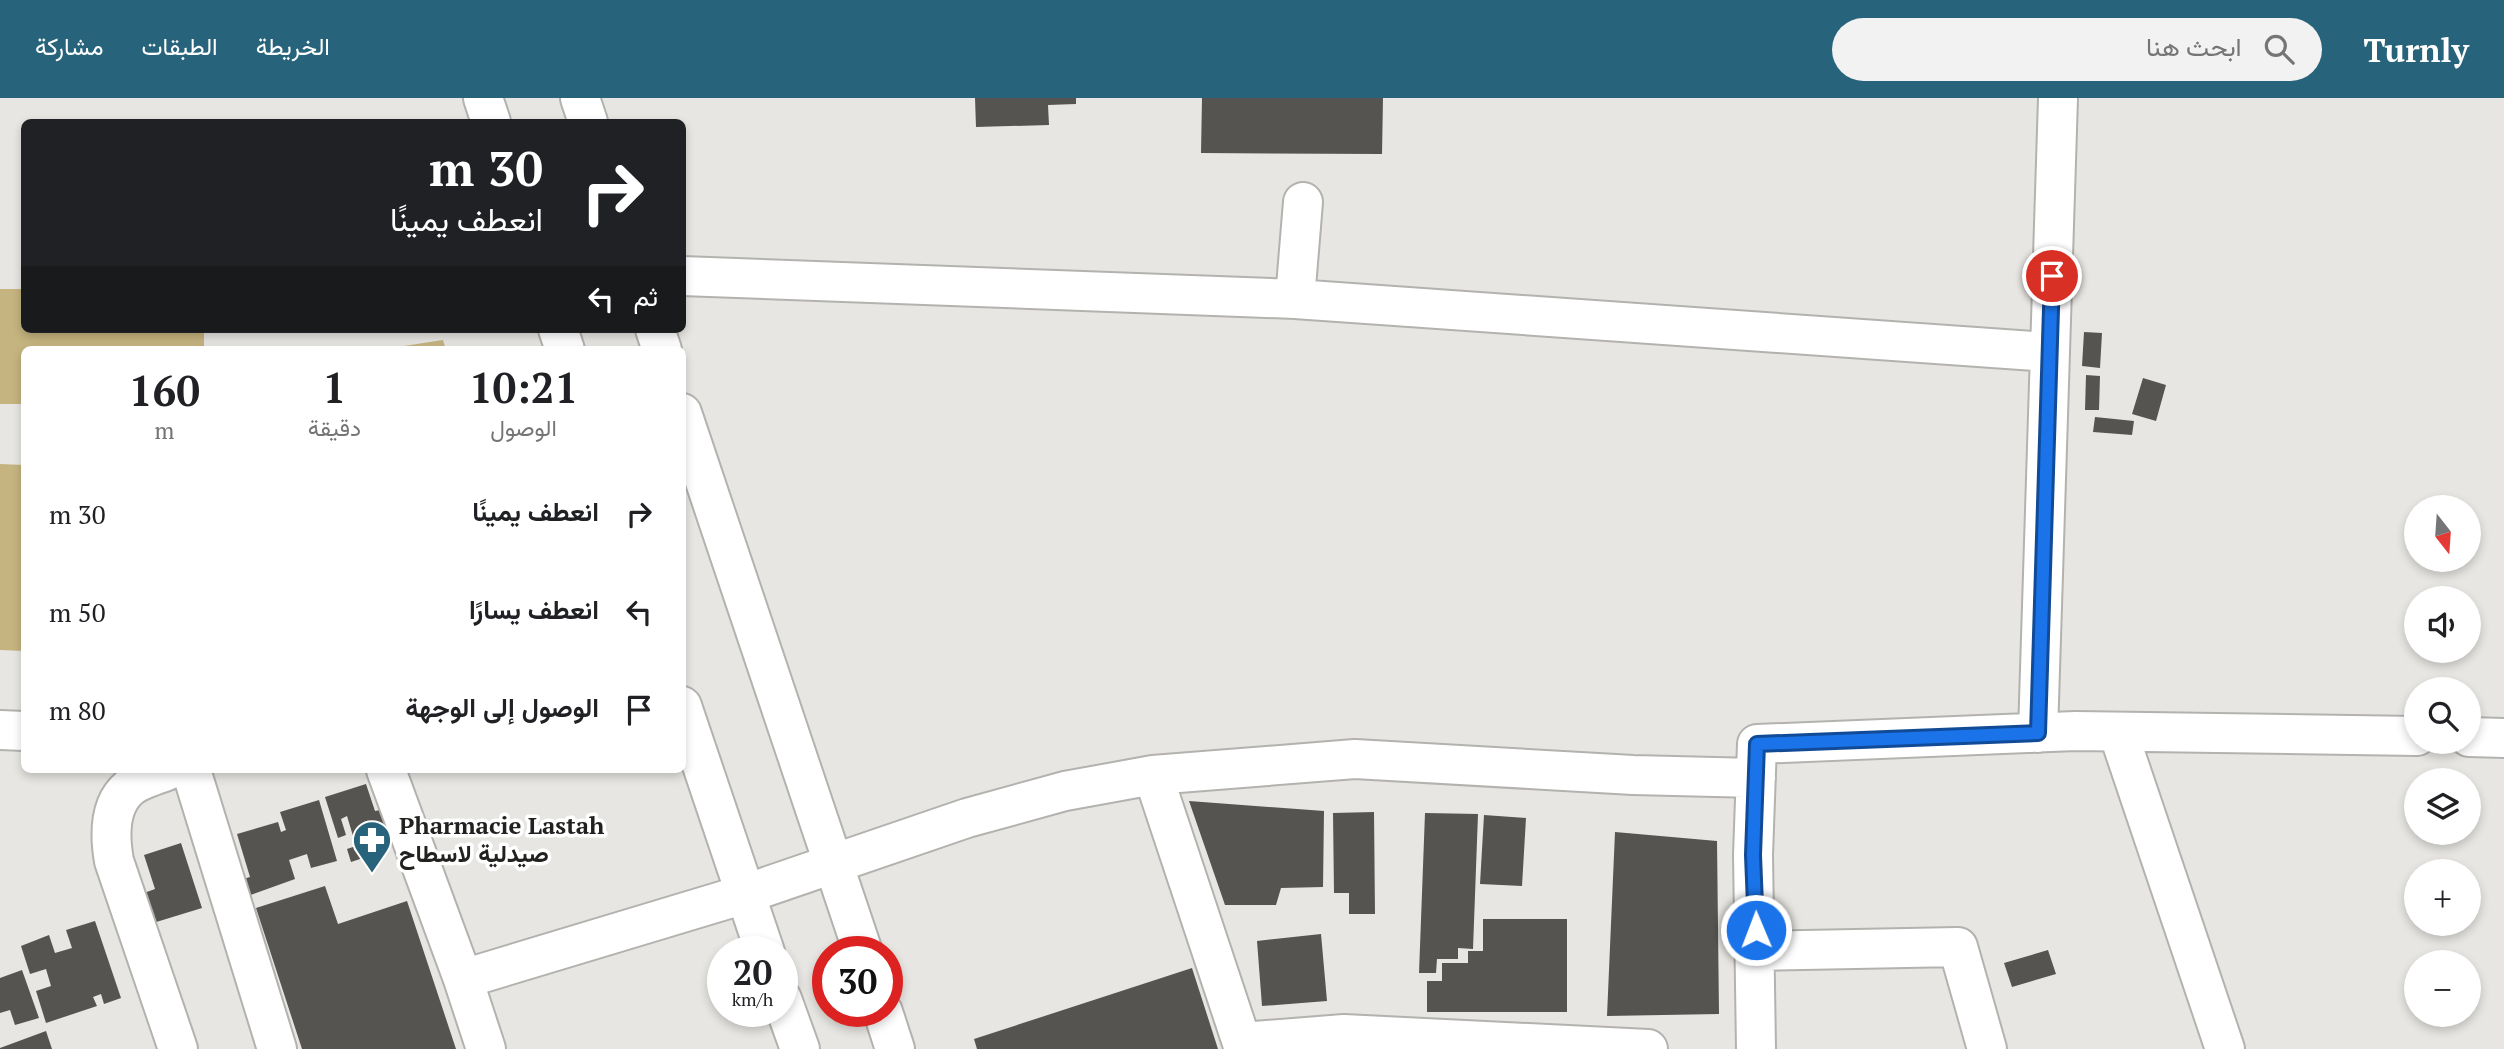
<!DOCTYPE html>
<html lang="ar">
<meta charset="utf-8">
<style>
:root{--surface:#fff;--page:#f2f2f2;--text:#202124;--muted:#757577;--accent:#27647b}
body{margin:0;font-family:"PT Serif",Vazirmatn,serif;background:var(--page);color:var(--text);direction:rtl;height:100vh;display:flex;flex-direction:column;font-size:26px;white-space:nowrap}
*{box-sizing:border-box;margin:0}
p{font-size:23px;color:var(--muted)}
.icon{flex:none;width:38px;height:38px;fill:none;stroke:currentColor;stroke-width:2;stroke-linecap:round;stroke-linejoin:round}
.map{position:relative;flex:1;overflow:hidden;direction:ltr}
.drawer{position:absolute;left:21px;top:248px;width:665px;height:427px;display:flex;flex-direction:column;background:var(--surface);border-radius:10px;box-shadow:0 4px 10px #0003;direction:rtl}
.drawer>*{flex:none}
.top-card{position:absolute;left:21px;top:21px;width:665px;height:214px;border-radius:10px;box-shadow:0 4px 10px #0003;direction:rtl;background:#202124;color:#fff;overflow:hidden}
.needle{width:46px;rotate:163deg}
.buttons{position:absolute;left:2404px;top:397px;display:grid;gap:14px}
.buttons a{display:grid;place-items:center;width:77px;height:77px;border-radius:50%;background:var(--surface);box-shadow:0 4px 10px #0003;font-size:35px}
.speed{position:absolute;left:707px;top:838px;display:flex;gap:14px;font-size:35px;font-weight:700;text-align:center}
.speed>*{display:grid;place-content:center;width:91px;height:91px;border-radius:50%;background:var(--surface);box-shadow:0 4px 10px #0003;line-height:1}
.speed small{font-size:18px;font-weight:400}
.speed .limit{border:10px solid #d22;background:#fff;color:#111}
.pin{position:absolute;display:grid;place-items:center;width:60px;height:60px;color:#fff;margin:-30px;border:4px solid #fff;border-radius:50%;box-shadow:0 2px 7px #0007}
.me{position:absolute;width:77px;margin:-38px;rotate:359deg;stroke-linejoin:round;filter:drop-shadow(0 0 5px #0008)}
.turn{display:flex;align-items:center;gap:24px;height:147px;padding:0 28px;font-size:32px}
.turn .icon{width:91px;height:91px;stroke-width:2.5}
.turn b{display:block;font-size:49px;line-height:60px}
.then{display:flex;align-items:center;height:66px;padding:0 28px;background:#0003;gap:14px;font-size:26px}
.eta{display:flex;justify-content:space-evenly;align-items:center;height:119px;text-align:center}
.eta b{font-size:42px;font-weight:600;line-height:49px}
ul{padding:0;list-style:none}
li{display:flex;align-items:center;gap:21px;height:98px;padding:0 28px}
li div{flex:1}
li b{display:block;font-size:26px}
li em{font-style:normal}
header{display:flex;align-items:center;gap:42px;box-sizing:border-box;height:98px;padding:0 35px;background:var(--accent);color:#fff}
header strong{font-size:33px}
nav{display:flex;gap:38px;margin-inline-start:auto;font-size:24px}
.search{width:490px;height:63px;background:var(--page);display:flex;align-items:center;gap:18px;box-sizing:border-box;padding:0 24px;border-radius:38px;color:var(--muted);font-size:26px}
.map>svg:first-child{display:block}
.green{fill:#c5b47f}
.building{fill:#555451}
.lines{fill:none;stroke-linecap:round;stroke-linejoin:round}
.street-casing{stroke:#b3b2af;stroke-width:42}
.secondary-casing{stroke:#b3b2af;stroke-width:42}
.street{stroke:#fff;stroke-width:38}
.secondary{stroke:#fff;stroke-width:38}
.route-casing{stroke:#114b97;stroke-width:18}
.route{stroke:#1a73e8;stroke-width:12}
.labels{text-anchor:middle;stroke-width:7;stroke-linejoin:round;paint-order:stroke}
.poi-label{font-size:24px;font-weight:bold;fill:#21211f;stroke:#fff;text-anchor:start}
</style>
<header>
<strong>Turnly</strong>
<div class="search"><svg class="icon" aria-label="search" viewBox="0 0 24 24"><circle cx="10" cy="10" r="6"/><path d="M15 15l6 6"/></svg>ابحث هنا</div>
<nav><a>الخريطة</a><a>الطبقات</a><a>مشاركة</a></nav>
</header>
<div class="map">
<svg width="2504" height="951" viewBox="0 0 2504 951">
<rect width="100%" height="100%" fill="#e7e6e2"/>
<path class="green" d="M0 191H24V231H204V252H24V306H0Z
M443 242 446 252H378Z
M0 366 24 367V553L0 552Z"/>
<path class="building" d="M975 0H1076V6L1048 7 1049 27 976 29Z
M1202 0H1383L1382 56 1201 55Z
M2084 234 2102 235 2100 270 2082 268Z
M2086 277 2100 278 2099 312H2085Z
M2143 280 2166 287 2156 323 2132 316Z
M2095 319 2134 323 2132 337 2093 334Z
M366 686 375 713 380 712 386 730 380 731 387 752 351 764 347 751 356 748 347 718 341 721 346 737 338 740 325 699Z
M319 702 337 763 311 770 307 756 289 762 295 781 248 798 243 781 250 779 237 736 278 724 281 734 286 732 280 714Z
M1189 703 1324 713 1323 789 1281 790 1276 807H1225Z
M1374 714 1375 816H1349V795H1334L1333 715Z
M1425 715 1478 716 1473 851 1458 850V861H1437L1436 875H1419Z
M1484 717 1526 720 1522 788 1480 786Z
M1615 734 1717 743 1719 916 1607 918Z
M181 745 202 810 153 825 144 795 155 791 144 757Z
M325 788 338 826 407 803 456 951H302L256 810Z
M1483 821H1567V914H1427V883H1442V865H1468V853H1483Z
M95 823 121 900 104 906 101 896 93 899 97 908 46 925 36 893 51 888 46 871 30 876 21 848 49 837 55 855 72 850 66 832Z
M1321 836 1327 903 1262 908 1257 843Z
M2048 852 2056 876 2012 889 2004 865Z
M1192 870 1218 951H977L974 941Z
M22 872 39 920 15 927 10 912 0 915V880Z
M46 933 52 951H0V950Z"/>
<g class="lines">
<g class="street-casing">
<path id="street" d="M682 178 1295 201 2049 254
M1295 201 1303 104
M0 632 24 633
M2118 634 2225 951
M2038 635 2058 0
M2469 639 2504 640
M169 672C157 677 138 682 129 690 108 708 110 740 114 763L178 951
M191 672 277 951
M386 672 463 881 745 796 967 720 1065 693 1153 677 1355 661 1633 677 1756 680
M1153 677 1244 951
M1756 853 1958 849 1987 951
M463 881 486 951
M1242 944 1344 936 1648 951
M1756 951 1753 757 1757 646 2076 633 2417 638"/>
</g>
<g class="secondary-casing">
<path id="secondary" d="M483 0 491 24
M580 0 588 24
M558 231 565 252
M655 231 662 252
M682 315 863 854
M682 608 765 854
M782 901 800 951
M883 914 895 951"/>
</g>
<use href="#street" class="street"/>
<use href="#secondary" class="secondary"/>
</g>
<g class="lines">
<g class="route-casing">
<path id="route" d="M1756 832 1753 757 1757 646 2038 635 2052 178"/>
</g>
<use href="#route" class="route"/>
</g>
<defs>
<g id="pharmacy-pin" transform="scale(2.0125)"><path d="M0 17L-7.5 6A9.5 9.5 0 1 1 7.5 6Z" fill="#27647b" stroke="#fff"/><path d="M-2-6h4v4h4v4h-4v4h-4v-4h-4v-4h4Z" fill="#fff"/></g>
</defs>
<g fill-rule="evenodd">
<use href="#pharmacy-pin" x="372" y="742"/>
</g>
<g class="labels">
<g class="poi-label">
<text x="399" y="736">Pharmacie Lastah<tspan x="399" dy="28">صيدلية لاسطاح</tspan></text>
</g>
</g>
</svg>
<div class="buttons">
<a><svg class="needle" viewBox="-14 -14 28 28"><path d="M0-13l5 13h-10z" fill="#e53935"/><path d="M0 13l5-13h-10z" fill="#757577"/></svg></a>
<a><svg class="icon" aria-label="sound" viewBox="0 0 24 24"><path d="M4 9h4l5-4v14l-5-4H4zM17 9q2 3 0 6"/></svg></a>
<a><svg class="icon" aria-label="search" viewBox="0 0 24 24"><circle cx="10" cy="10" r="6"/><path d="M15 15l6 6"/></svg></a>
<a><svg class="icon" aria-label="layers" viewBox="0 0 24 24"><path d="M12 4l9 5-9 5-9-5zM3 14l9 5 9-5"/></svg></a>
<a>+</a>
<a>−</a>
</div>
<div class="speed"><div>20<small>km/h</small></div><div class="limit">30</div></div>
<div class="pin" style="left:2052px;top:178px;background:#d93025"><svg class="icon" aria-label="arrive" viewBox="0 0 24 24"><path d="M6 21V4h12l-3 4 3 4H6"/></svg></div>
<svg class="me" style="left:1756px;top:832px" viewBox="-20 -20 40 40"><circle r="17" fill="#1a73e8" stroke="#fff" stroke-width="3"/><path d="M0-11L8 9 0 5-8 9z" fill="#fff"/></svg>
<div class="top-card">
<div class="turn"><svg class="icon" aria-label="right" viewBox="0 0 24 24"><path d="M7 20v-9h11M14 6l5 5-5 5"/></svg><div><b>30 m</b>انعطف يمينًا</div></div>
<div class="then">ثم<svg class="icon" aria-label="left" viewBox="0 0 24 24"><path d="M17 20v-9H6M10 6l-5 5 5 5"/></svg></div>
</div>
<section class="drawer">
<div class="eta">
<div><b>10:21</b><p>الوصول</p></div>
<div><b>1</b><p>دقيقة</p></div>
<div><b>160</b><p>m</p></div>
</div>
<ul>
<li><svg class="icon" aria-label="right" viewBox="0 0 24 24"><path d="M7 20v-9h11M14 6l5 5-5 5"/></svg><div><b>انعطف يمينًا</b></div><em>30 m</em></li>
<li><svg class="icon" aria-label="left" viewBox="0 0 24 24"><path d="M17 20v-9H6M10 6l-5 5 5 5"/></svg><div><b>انعطف يسارًا</b></div><em>50 m</em></li>
<li><svg class="icon" aria-label="arrive" viewBox="0 0 24 24"><path d="M6 21V4h12l-3 4 3 4H6"/></svg><div><b>الوصول إلى الوجهة</b></div><em>80 m</em></li>
</ul>
</section>
</div>
